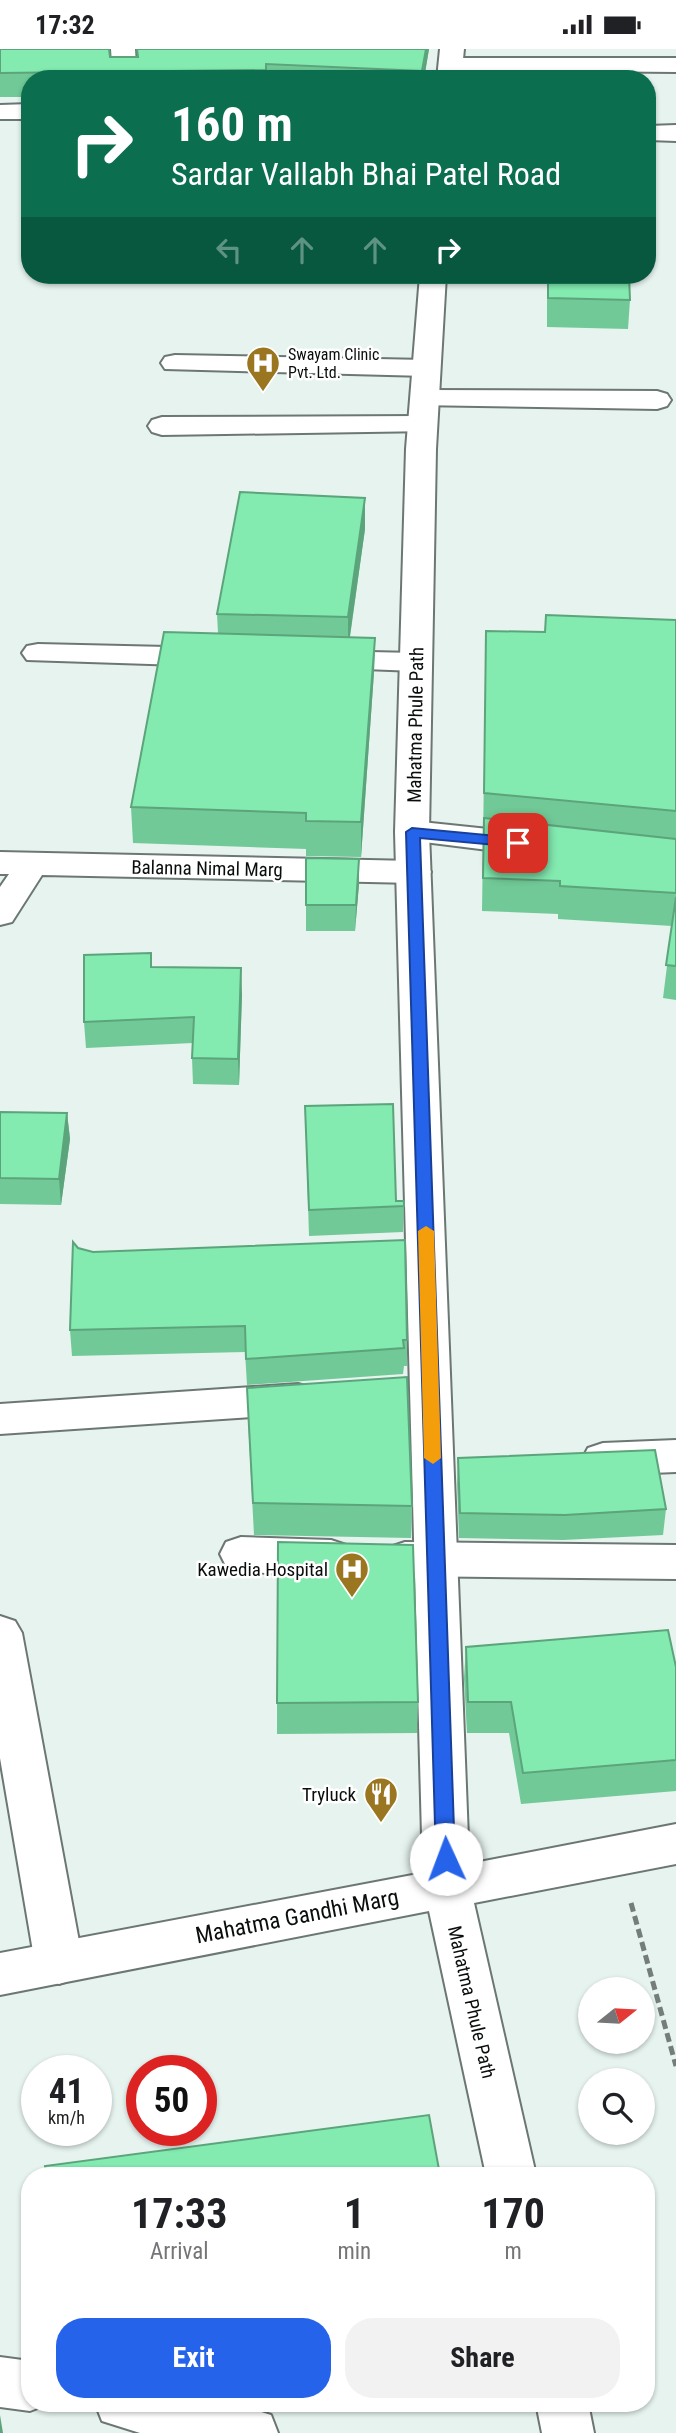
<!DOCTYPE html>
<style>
:root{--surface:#fff;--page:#f2f2f2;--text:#202124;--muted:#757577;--accent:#2563eb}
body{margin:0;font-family:"Roboto Condensed",sans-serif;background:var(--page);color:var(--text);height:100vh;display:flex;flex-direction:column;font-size:26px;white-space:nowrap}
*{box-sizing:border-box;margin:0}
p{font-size:23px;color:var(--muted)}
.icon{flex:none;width:38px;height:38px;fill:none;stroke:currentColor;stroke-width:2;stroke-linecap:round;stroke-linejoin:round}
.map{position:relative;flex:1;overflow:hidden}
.sheet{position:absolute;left:21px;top:2118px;width:634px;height:245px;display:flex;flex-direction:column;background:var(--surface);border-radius:28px;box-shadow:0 2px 5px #0004}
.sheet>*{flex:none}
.guide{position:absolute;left:21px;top:21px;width:635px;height:214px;border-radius:28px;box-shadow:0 2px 5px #0004;background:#0b6e4f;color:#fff;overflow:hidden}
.needle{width:46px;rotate:72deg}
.buttons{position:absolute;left:578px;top:1928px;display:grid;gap:14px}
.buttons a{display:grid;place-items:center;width:77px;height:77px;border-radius:50%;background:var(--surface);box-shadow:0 2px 5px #0004;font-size:35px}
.speed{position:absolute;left:21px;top:2006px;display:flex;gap:14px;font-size:35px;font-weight:700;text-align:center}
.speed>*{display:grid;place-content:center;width:91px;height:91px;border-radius:50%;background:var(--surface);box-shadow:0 2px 5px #0004;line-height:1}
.speed small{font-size:18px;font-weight:400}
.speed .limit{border:10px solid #d22;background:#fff;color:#111}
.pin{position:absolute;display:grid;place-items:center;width:60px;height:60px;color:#fff;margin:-30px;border-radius:14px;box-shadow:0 4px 10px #0006}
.me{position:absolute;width:77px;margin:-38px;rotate:358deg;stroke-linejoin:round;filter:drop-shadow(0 0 5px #0008)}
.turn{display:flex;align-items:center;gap:24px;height:147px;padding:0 35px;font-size:32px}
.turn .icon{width:91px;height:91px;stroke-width:2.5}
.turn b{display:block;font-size:49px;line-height:60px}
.lanes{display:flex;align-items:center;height:66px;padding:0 35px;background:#0003;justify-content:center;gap:35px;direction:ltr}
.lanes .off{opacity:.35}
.eta{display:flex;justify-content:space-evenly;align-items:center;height:119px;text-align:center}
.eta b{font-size:42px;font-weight:700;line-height:49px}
.action{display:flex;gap:14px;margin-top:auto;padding:14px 35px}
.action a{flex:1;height:80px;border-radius:28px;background:var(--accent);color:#fff;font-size:28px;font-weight:700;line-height:80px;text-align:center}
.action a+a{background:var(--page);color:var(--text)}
.status{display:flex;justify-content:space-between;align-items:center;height:49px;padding:0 35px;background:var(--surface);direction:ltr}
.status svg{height:19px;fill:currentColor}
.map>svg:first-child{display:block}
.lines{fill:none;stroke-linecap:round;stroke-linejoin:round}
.minor-casing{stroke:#6c7774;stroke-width:4}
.major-casing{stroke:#6c7774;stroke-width:4}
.highway-casing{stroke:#6c7774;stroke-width:4}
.path{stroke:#747d7a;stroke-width:5;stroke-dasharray:9 4.5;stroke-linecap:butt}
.minor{fill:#fff;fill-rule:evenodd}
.major{fill:#fff;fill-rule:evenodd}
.highway{fill:#fff;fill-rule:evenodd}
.wall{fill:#71c997}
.shaded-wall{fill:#5ca47b}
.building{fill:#83eab0;stroke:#5ca47b;stroke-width:2}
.route{fill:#2563eb;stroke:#184099;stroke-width:2}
.slow{fill:#f59e0b}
.labels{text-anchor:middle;stroke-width:5;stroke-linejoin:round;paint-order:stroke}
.far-poi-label{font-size:16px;fill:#090d0c;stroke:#fff;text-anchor:start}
.street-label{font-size:19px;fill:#090d0c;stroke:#fff}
.poi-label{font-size:19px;fill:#090d0c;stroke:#fff;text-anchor:end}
.near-street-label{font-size:23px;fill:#090d0c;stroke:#fff}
</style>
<div class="status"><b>17:32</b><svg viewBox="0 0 49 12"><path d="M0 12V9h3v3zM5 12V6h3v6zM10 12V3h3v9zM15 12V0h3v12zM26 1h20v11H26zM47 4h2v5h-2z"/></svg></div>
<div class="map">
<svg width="676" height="2384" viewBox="0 0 676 2384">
<rect width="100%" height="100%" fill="#e6f3ef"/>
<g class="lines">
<g class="minor-casing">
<path id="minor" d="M111 0H135L137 30H113Z
M451 9H676V23L442 21 439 16 442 11Z
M30 55V70H0V56Z
M676 76V92L648 91V77Z
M175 306 426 311 436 313 440 319 436 325 426 327 165 320 161 314 165 308Z
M425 341 657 342 667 345 671 351 667 357 657 360 415 356 411 350 415 344Z
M422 367 432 370 436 376 432 382 162 386 152 383 148 377 152 371 162 368Z
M38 595 211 599 222 601 227 608 222 615 211 617 27 611 22 604 27 597Z
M323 602 416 604 427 606 432 613 427 620 416 622 312 618 307 611 312 604Z
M412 772 536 785 548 788 553 796 548 804 536 807 400 790 395 783 400 776Z
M0 803 414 812 426 815 431 823 426 831 414 834 42 826 12 873 0 876V838L9 825H0Z
M298 1335 312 1339 318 1350 312 1361 298 1365 0 1385V1355Z
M676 1391V1423L603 1426 588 1421 582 1410 588 1399 603 1394Z
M241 1488 331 1491 346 1496 352 1508 346 1520C317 1529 255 1526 226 1517L220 1505 226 1493Z
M405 1493 676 1496V1530L405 1527 390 1522 384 1510 390 1498Z
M0 1567 15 1572 22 1584 83 1914 76 1929 59 1935 42 1929 35 1914 0 1709Z"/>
</g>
<g class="major-casing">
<path id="major" d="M440 0H464L461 30H437Z
M420 226H446L436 400 429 783 469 1815 676 1775V1815L474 1854 536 2126H486L429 1862 0 1946V1904L423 1824 395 783 406 400Z
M536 2354H588L594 2384H542Z"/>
</g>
<g class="highway-casing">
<path id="highway" d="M0 2308 30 2312V2354L48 2355 30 2362 0 2358Z
M95 2354H233L271 2366 278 2384H140L102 2372Z"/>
</g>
<path class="path" d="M631 1854 676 2017"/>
<use href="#minor" class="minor"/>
<use href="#major" class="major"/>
<use href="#highway" class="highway"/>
</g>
<path class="wall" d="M0 0 110 8H137V0H429L424 30H30V48H0Z
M547 226H629L630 251 628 280 547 278Z
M365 449V480L350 588 375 589 374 623 361 808 306 807V800L133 794 131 758 218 584 217 565Z
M546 566 676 571V951L663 949 672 877 558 870V865L482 862 486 582 545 583Z
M306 809 359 835 355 882H306Z
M152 918 242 945 239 1036 193 1035 192 1009 193 994 86 999 84 973Z
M305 1057 396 1152H404L403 1183 309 1187Z
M0 1063 67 1064 70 1090 61 1156 0 1155Z
M78 1199 407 1291V1317H404L403 1325 247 1336 245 1303 72 1307 70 1281Z
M248 1371 412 1457 411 1489 254 1486Z
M458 1409 666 1460 663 1486 563 1491 459 1489 457 1435Z
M466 1598 676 1618V1742L521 1755 509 1684H467L464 1629Z
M418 1653 417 1684 277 1685V1654Z"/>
<path class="shaded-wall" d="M426 0H429L424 30H422Z
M365 449V480L348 600V568Z
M375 589 374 623 361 808V773Z
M359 810V835L355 882 356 856Z
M241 919 242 945 239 1036 238 1010Z
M67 1064 70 1090 61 1156 59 1130Z
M0 2366 3 2384H0Z"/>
<path class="building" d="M0 0H109L110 8H138L137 0H426L422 22 266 15V21L0 24Z
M548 226H629L630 251 548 249Z
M240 443 365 449 348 568 217 565Z
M546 566 676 571V762L484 744 486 582 545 583Z
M164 583 375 589 361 773 306 772V764L131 758Z
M484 769 676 790V844L560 837V832L483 829Z
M306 809 359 810 356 856H306Z
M676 848V917L666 916Z
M151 904V918L241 919 238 1010 192 1009 194 968 84 973V906Z
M393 1055 396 1152H404V1157L309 1161 305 1057Z
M0 1063 67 1064 59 1130 0 1129Z
M405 1191 407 1291H403L404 1299 246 1310 245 1277 70 1281 73 1193 78 1199 93 1203Z
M407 1328 412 1457 253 1454 247 1339Z
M655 1401 666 1460 565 1466 460 1464 458 1409Z
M278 1493 413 1496 418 1653 277 1654Z
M668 1581 676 1618V1711L523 1724 511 1653H468L466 1598Z
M429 2066 440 2126H46L45 2117Z"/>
<path class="route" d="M412 779 518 789 525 794 518 798 420 789 455 1810 452 1816H439L436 1810 406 783Z"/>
<path class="slow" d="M426 1177 434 1182 441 1409 433 1415 424 1409 418 1182Z"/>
<defs>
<g id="hospital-pin" transform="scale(1.75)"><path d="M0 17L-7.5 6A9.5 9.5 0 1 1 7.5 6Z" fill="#9b7621" stroke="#fff"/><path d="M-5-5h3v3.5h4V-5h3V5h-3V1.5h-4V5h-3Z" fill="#fff"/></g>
<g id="restaurant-pin" transform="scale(1.75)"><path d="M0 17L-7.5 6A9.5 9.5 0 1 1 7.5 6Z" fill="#9b7621" stroke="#fff"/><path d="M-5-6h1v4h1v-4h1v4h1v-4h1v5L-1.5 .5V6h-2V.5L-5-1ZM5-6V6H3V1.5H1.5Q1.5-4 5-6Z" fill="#fff"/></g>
</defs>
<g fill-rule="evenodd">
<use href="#hospital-pin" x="263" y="314"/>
<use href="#hospital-pin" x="352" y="1520"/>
<use href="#restaurant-pin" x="381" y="1745"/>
</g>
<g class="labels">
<g class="far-poi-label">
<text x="288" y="311">Swayam Clinic<tspan x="288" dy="18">Pvt. Ltd.</tspan></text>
</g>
<g class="street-label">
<text transform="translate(415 676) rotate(-89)" y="7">Mahatma Phule Path</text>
<text transform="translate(207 819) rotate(1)" y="7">Balanna Nimal Marg</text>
<text transform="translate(472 1953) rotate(77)" y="7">Mahatma Phule Path</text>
</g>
<g class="poi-label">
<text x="328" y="1527">Kawedia Hospital</text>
<text x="356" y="1752">Tryluck</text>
</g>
<g class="near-street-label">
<text transform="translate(297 1867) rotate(-11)" y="8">Mahatma Gandhi Marg</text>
</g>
</g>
</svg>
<div class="buttons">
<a><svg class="needle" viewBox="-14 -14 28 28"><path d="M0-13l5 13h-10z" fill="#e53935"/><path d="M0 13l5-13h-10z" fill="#757577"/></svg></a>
<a><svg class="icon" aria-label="search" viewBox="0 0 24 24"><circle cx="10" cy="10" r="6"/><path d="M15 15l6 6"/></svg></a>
</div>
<div class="speed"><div>41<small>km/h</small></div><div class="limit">50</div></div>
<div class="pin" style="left:518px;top:794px;background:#d93025"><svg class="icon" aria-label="arrive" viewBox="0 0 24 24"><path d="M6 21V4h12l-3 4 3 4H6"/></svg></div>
<svg class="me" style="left:446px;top:1810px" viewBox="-20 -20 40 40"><circle r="19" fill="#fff"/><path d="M0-13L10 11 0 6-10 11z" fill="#2563eb"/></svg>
<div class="guide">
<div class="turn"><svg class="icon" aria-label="right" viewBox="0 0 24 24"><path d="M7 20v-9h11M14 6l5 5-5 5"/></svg><div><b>160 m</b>Sardar Vallabh Bhai Patel Road</div></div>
<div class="lanes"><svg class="icon off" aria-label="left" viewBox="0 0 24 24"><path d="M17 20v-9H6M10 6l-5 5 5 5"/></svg><svg class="icon off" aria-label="ahead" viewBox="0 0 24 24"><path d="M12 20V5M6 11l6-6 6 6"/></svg><svg class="icon off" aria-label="ahead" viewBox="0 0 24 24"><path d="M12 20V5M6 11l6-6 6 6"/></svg><svg class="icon" aria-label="right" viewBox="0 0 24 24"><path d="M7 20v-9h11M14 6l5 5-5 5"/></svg></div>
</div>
<section class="sheet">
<div class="eta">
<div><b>17:33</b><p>Arrival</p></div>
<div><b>1</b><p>min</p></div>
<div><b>170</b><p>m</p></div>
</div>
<div class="action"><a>Exit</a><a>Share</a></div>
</section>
</div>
